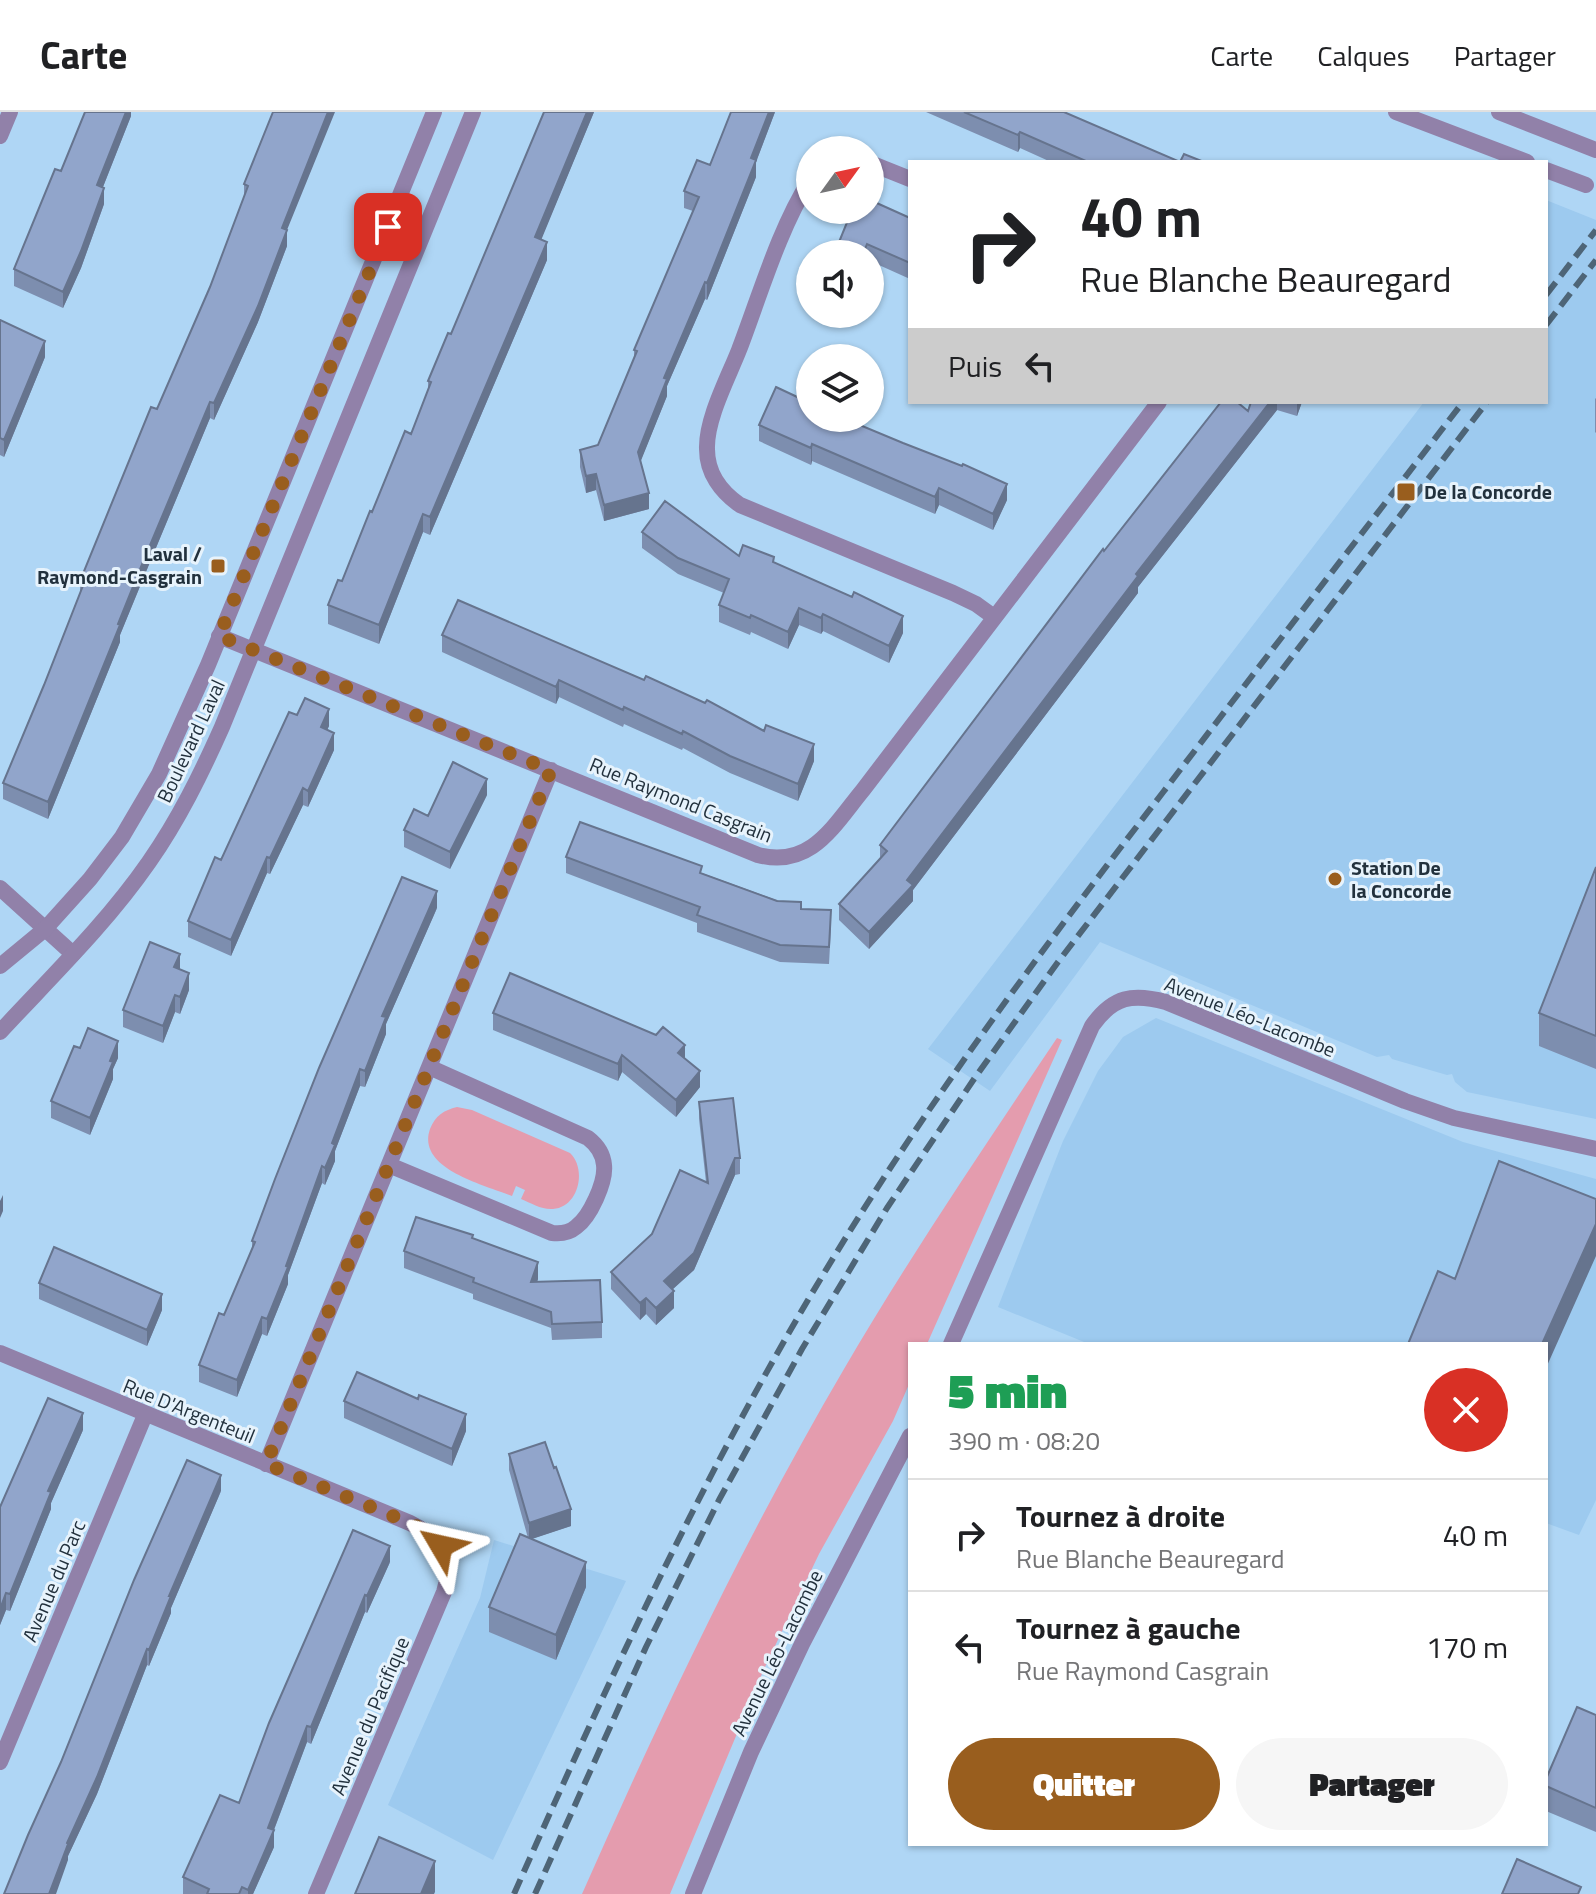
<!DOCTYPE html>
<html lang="fr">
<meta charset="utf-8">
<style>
:root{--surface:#fff;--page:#f6f6f6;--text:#202124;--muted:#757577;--line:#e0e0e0;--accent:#995e1e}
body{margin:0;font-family:"Titillium Web",sans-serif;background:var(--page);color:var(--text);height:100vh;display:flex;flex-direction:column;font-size:30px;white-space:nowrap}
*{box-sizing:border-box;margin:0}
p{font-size:26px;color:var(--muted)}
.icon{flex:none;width:44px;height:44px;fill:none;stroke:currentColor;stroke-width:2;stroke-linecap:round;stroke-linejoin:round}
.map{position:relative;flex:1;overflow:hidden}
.panel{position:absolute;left:908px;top:1230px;width:640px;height:504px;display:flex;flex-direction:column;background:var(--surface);border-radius:0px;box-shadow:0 2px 6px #0004}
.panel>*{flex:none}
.banner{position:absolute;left:908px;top:48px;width:640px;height:244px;border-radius:0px;box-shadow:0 2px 6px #0004;background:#fff;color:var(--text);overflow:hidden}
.needle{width:52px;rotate:57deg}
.fabs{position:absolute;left:796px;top:24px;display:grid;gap:16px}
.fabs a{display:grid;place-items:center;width:88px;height:88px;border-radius:50%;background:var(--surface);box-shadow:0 2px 6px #0004;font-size:40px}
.pin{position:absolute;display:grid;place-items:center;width:68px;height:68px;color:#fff;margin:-34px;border-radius:16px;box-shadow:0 4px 12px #0006}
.me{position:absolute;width:88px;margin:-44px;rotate:306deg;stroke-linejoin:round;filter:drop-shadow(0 0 6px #0008)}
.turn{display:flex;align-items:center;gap:28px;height:168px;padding:0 40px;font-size:36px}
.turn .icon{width:104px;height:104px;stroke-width:2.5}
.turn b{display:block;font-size:56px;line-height:68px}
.then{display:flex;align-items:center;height:76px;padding:0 40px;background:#0003;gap:16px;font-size:30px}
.round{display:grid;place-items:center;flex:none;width:84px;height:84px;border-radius:42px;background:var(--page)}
.overview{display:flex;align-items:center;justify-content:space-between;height:136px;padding:0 40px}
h1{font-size:48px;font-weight:800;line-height:60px;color:#1e9e55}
.cta{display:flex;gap:16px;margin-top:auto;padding:16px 40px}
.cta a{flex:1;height:92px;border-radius:48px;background:var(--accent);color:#fff;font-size:32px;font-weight:800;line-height:92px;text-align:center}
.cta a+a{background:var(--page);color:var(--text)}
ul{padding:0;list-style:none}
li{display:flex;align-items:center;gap:24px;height:112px;padding:0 40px;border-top:2px solid var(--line)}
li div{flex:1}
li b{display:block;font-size:30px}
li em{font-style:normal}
header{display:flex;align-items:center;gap:48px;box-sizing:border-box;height:112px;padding:0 40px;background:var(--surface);border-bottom:2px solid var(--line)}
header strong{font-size:38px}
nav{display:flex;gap:44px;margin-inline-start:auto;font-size:28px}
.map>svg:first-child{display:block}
.built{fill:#9dcaef}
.green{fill:#e49cae}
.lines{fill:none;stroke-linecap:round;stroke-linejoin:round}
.minor{stroke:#9181a9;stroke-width:16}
.tertiary{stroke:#9181a9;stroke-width:16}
.rail{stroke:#4e6577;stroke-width:6;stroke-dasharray:16 8;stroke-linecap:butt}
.wall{fill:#7d8eaf}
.shaded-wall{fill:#66748e}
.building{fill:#91a5cb;stroke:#66748e;stroke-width:2}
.route{stroke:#995e1e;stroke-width:14;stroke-dasharray:0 25.2}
.poi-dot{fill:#995e1e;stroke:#e7f3fc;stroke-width:3}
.labels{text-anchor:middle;stroke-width:6;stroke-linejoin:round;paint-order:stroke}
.poi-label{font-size:20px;font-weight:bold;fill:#22313d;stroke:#e7f3fc;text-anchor:start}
.street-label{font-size:20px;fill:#22313d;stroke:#e7f3fc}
</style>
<header>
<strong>Carte</strong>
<nav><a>Carte</a><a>Calques</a><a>Partager</a></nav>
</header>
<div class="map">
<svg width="1596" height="1782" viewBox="0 0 1596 1782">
<rect width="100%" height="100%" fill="#afd6f5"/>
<path class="built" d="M1546 88 1596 108V1007L1467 980 1455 970 1452 962 1447 963 1392 947 1389 943 1377 945 1100 830 990 979 928 937 1424 290H1546Z
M1156 906 1463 1030 1596 1067V1388L1579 1423 1546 1411V1232H1089L998 1195 1063 1029 1098 959 1123 925Z
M494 1428 626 1469 493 1748 388 1693 480 1486Z"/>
<path class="green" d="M1057 926 1062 928 927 1232H910V1270L893 1309 819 1442 764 1557 670 1782H582C661 1603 745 1426 844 1257 910 1144 984 1035 1057 926Z
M457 995 472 998 570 1041C587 1057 579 1095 553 1097 542 1098 531 1091 521 1087L525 1078 516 1074 512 1084C485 1073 416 1057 430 1017 435 1004 444 998 457 995Z"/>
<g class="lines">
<path class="minor" d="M0 24 10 0
M870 51 910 67
M810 68C779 117 760 183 739 238 728 266 706 307 707 337 707 361 721 380 740 393L953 481 976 492 994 505
M219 524 758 743C811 757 834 713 863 678L1159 290
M0 776 73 842
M389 1053 552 1121C561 1122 569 1121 576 1115 590 1105 606 1070 604 1053 603 1041 597 1033 588 1026L429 955
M951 1232 1092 914C1113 884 1133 881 1166 890L1405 989 1454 1006 1596 1037
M0 1241 410 1411C439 1425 455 1447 444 1480L316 1782
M266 1352 551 658
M0 1650 145 1303
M693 1782 751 1640 802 1532 910 1324"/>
<path class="tertiary" d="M1396 0 1527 50
M1499 0 1596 38
M1546 58 1586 73
M0 854 45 817 90 767 122 725 159 662 208 553 434 0
M0 920C51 865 106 812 149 750 179 707 201 662 222 615L473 0"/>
<path class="rail" d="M1546 183 1596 118
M1546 213 1596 148
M514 1782C614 1556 717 1332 848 1122 944 968 1053 823 1164 679 1263 549 1363 420 1463 290
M535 1782 646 1535 719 1388 802 1237 887 1096 974 967 1058 850 1487 290"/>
</g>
<path class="wall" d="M131 0V4L103 75 104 92 81 156 63 196 14 174V157L61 59Z
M273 0 287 118V134L258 210 214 308 210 306 143 467 120 523V530L48 707 3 687V671L44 573 80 482V469L157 297 210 175 244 86V72Z
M544 0H594L541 127 547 148 430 423 423 420 379 532 328 512V493L342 469 372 400 411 322 428 279V269L451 222Z
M775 0 756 50V65L707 188 705 187 667 274V284L640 350 649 397 604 409 596 378 586 381 580 355V338L598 333 634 247V238L693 99 684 96V79L710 53Z
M926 0H1064L1180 50H1204H1051L1020 36 1018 40Z
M910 106V167L870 149V142H837V135Z
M0 208 45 245 4 345 0 343Z
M1596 286V321L1595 320V287Z
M1251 290H1302L1297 304 1277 298 1138 475V481L913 778V789L869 837 839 808V792L880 747V733L1104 439 1248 299Z
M810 306 903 331 1007 388 993 418 939 393 935 402 812 349 811 353 759 329V313Z
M642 420 739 444 774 451 903 521 889 551 823 519 821 522 799 513 788 537 751 520 750 523 719 510V493L724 481 678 462 642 436Z
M442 523 814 649 798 689 730 661 683 636 682 638 624 612 623 615 559 585 556 592 442 540Z
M297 603 329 614 327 618 334 638 308 695 303 693 270 762 267 761 231 844 188 825V809Z
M487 683 450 757 404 735V718L428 704Z
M566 745 702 761 801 797 831 815 829 852 780 850 697 820V811L566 761Z
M1596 755V957L1539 934V901Z
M437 796 386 912V922L365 975 360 974 335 1039V1049L325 1073 322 1071 288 1163V1172L267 1224 262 1222 237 1285 199 1270V1253L224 1203 252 1137V1129Z
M180 857 189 878 180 902 175 900 163 931 123 915V898Z
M493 901 685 946 700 975 676 1005 622 960 618 969 493 918Z
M80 936 118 946 113 957V967L90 1023 51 1006V989Z
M699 990 740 1046V1062L735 1063 694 1158 672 1178 674 1196 656 1213 646 1202 640 1208 611 1177V1160L706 1070 699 1007Z
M473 1127 538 1167 537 1170 602 1210V1226L552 1228 551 1216 473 1187V1182L404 1156V1139Z
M39 1171 162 1198 147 1234 39 1187Z
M344 1289 466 1319 452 1354 344 1306Z
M83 1318 51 1391V1397L10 1499 6 1498 0 1513V1395Z
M509 1342 571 1414 531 1427 586 1475 556 1548 489 1520V1495L528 1426 509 1358Z
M221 1379 171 1496V1501L149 1554 147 1553 97 1682 68 1744V1748L4 1782Z
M390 1450 367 1501 365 1500 311 1632 307 1630 274 1718V1735L253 1782H183V1765L239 1691 269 1611Z
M1596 1603V1720L1546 1699V1667Z"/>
<path class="shaded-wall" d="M126 0H131V4L97 90V73Z
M328 0H335L287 118V134L258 210 214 308V291L282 116Z
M587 0H594L535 143V125Z
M769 0H775L756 50V65L707 188V171L751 46Z
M1020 20V36L1018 40V23Z
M104 76V92L81 156 63 196V180Z
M547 130V148L430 423V405Z
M705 170V187L667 274V284L638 356V340L664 266Z
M45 229V245L4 345V328Z
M210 290V306L143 467 120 523V530L48 707V690L143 450Z
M1270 290H1277V298L1138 475V481L913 778V789L869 837V820L907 768 1136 462Z
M1297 290H1302L1297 304Z
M812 332V349L811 353V336Z
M596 362V378L586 381V364Z
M1007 372V388L993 418V402Z
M939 376V393L935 402V385Z
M649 381V397L604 409V393Z
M423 402V420L379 532V513Z
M799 496V513L788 537V520Z
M823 502V519L821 522V506Z
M903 504V521L889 551V534Z
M559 568V585L556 592V575Z
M329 597V614L321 631V615Z
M334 621V638L308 695V679Z
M814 632V649L798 689V672Z
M487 667V683L450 757V740Z
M303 676V693L270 762V746Z
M267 745V761L231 844V828Z
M437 779V796L386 912V922L365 975V959L382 904Z
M180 842V858L174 855Z
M189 861V878L180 902V885Z
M175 883V900L163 931V914Z
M118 929V946L113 957V967L90 1023V1006L110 949Z
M685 933V950L678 941Z
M622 943V960L618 969V952Z
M360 957V974L335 1039V1049L325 1073V1056L332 1031Z
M700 959V975L676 1005V988Z
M735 1046V1063L694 1158 664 1185V1169Z
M322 1054V1071L288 1163V1172L267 1224V1207Z
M3 1083V1099L0 1106V1089Z
M1596 1112V1144L1546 1256V1232H1542Z
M538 1150V1167L531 1186V1170Z
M674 1179V1196L656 1213V1196Z
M162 1182V1198L147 1234V1218Z
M646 1186V1202L640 1208V1191Z
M262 1205V1222L237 1285V1268Z
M83 1301V1318L51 1391V1397L10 1499V1482L48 1379Z
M466 1302V1319L452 1354V1337Z
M221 1363V1379L171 1496V1501L149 1554V1538L169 1484Z
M571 1397V1414L529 1428V1411Z
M390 1434V1450L367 1501V1484Z
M586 1450V1475L556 1548V1523Z
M6 1481V1498L0 1513V1497Z
M365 1483V1500L311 1632V1615Z
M147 1537V1553L97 1682 68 1744V1748L56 1782H49L67 1731Z
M307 1614V1630L270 1728 274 1718V1735L253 1782H248V1778L268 1716Z
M435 1749V1780L434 1782H421Z"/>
<path class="building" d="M85 0H126L97 73 104 76 81 139 63 180 14 157 55 57 61 59Z
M273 0H328L282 116 287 118 258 194 214 291 210 290 143 450 118 512 120 513 48 690 3 671 44 573 84 471 80 469 151 295 157 297 210 175 248 74 244 72Z
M544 0H587L535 125 547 130 430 405 423 402 379 513 328 493 338 468 342 469 370 399 372 400 405 319 411 322 431 270 428 269 448 221 451 222Z
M731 0H769L751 46 756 48 707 171 705 170 664 266 667 267 638 340 649 381 604 393 596 362 586 364 580 338 598 333 637 239 634 238 699 85 684 79 697 48 710 53Z
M964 0H1064L1180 50 1184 42 1204 50H1088L1020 20 1018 23Z
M870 88 910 106V151L867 132 863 142H854L837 135 852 98H870Z
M0 208 45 229 4 328 0 326Z
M776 275 810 291V306H843L903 331 962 354 963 352 1007 372 993 402 939 376 935 385 812 332 811 336 759 313Z
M1221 290H1237L1248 299 1251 290H1270L1136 462 1138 464 907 768 913 773 869 820 839 792 887 739 880 733 1103 437 1104 439Z
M665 389 739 444 743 433 774 445 773 450 852 485 854 480 903 504 889 534 823 502 821 506 799 496 788 520 751 503 750 506 719 493 729 467 678 446 642 420Z
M458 488 644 568 646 564 705 591 707 588 764 619 766 613 814 632 798 672 730 644 683 619 682 622 624 595 623 598 559 568 556 575 442 523Z
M305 586 329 597 321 615 334 621 308 679 303 676 270 746 267 745 231 828 188 809 215 745 221 748 289 600 297 603Z
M453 650 487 667 450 740 404 718 414 697 428 704Z
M580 710 702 754 700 761 777 789 801 790V797L831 798 829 835 780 833 697 803 700 795 566 745Z
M1596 755V924L1539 901Z
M402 765 437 779 382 904 386 905 365 959 360 957 332 1031 335 1033 325 1056 322 1054 286 1154 288 1155 267 1207 262 1205 237 1268 199 1253 219 1201 224 1203 255 1130 252 1129 275 1067 319 956Z
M150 830 180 842 174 855 189 861 180 885 175 883 163 914 123 898Z
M510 861 656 923 663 915 685 933 678 941 700 959 676 988 622 943 618 952 493 901Z
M88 916 118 929 110 949 113 950 90 1006 51 989 74 934 80 936Z
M733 986 740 1046H735L694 1141 664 1169 674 1179 656 1196 646 1186 640 1191 611 1160 652 1122 680 1058 708 1071 699 990Z
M1499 1049 1596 1087V1112L1542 1232H1408L1438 1159 1455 1167Z
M416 1105 473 1123 472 1126 538 1150 531 1170 600 1168 602 1210 552 1212 551 1200 473 1170 474 1166 404 1139Z
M54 1135 162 1182 147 1218 39 1171Z
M357 1260 418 1287 419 1283 466 1302 452 1337 344 1289Z
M48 1286 83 1301 48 1379 51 1380 10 1482 6 1481 0 1497V1395Z
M545 1330 554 1356 556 1355 571 1397 529 1411 509 1342Z
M187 1348 221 1363 169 1484H171L149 1538 147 1537 97 1665 67 1731 68 1732 49 1782H4L28 1723 61 1650 134 1468Z
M353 1418 390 1434 367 1484 365 1483 311 1615 307 1614 268 1716 274 1718 248 1778 242 1775 239 1782H207L209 1777 183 1765 220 1683 239 1691 269 1611Z
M520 1422 586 1450 556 1523 489 1495Z
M1577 1595 1596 1603V1696L1546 1674V1667Z
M379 1725 435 1749 421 1782H355Z
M1517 1747 1581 1775 1578 1782H1502Z"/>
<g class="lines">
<path class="route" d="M388 115 219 524 551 658 266 1352 410 1411 429 1421 441 1434"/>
</g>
<g class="poi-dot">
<rect x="1396" y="370" width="20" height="20" rx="4"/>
<rect x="210" y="446" width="16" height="16" rx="4"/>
<circle cx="1335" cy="767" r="8"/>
</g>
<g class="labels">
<g class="poi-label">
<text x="1424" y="387">De la Concorde</text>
<text x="202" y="449" text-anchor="end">Laval /<tspan x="202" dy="23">Raymond-Casgrain</tspan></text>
<text x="1351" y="763">Station De<tspan x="1351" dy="23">la Concorde</tspan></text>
</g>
<g class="street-label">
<text transform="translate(191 629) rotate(-65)" y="7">Boulevard Laval</text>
<text transform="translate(681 688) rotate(22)" y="7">Rue Raymond Casgrain</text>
<text transform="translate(1250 905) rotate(22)" y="7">Avenue Léo-Lacombe</text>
<text transform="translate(189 1299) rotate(22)" y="7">Rue D'Argenteuil</text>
<text transform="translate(54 1469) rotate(-67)" y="7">Avenue du Parc</text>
<text transform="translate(777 1541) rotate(-64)" y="7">Avenue Léo-Lacombe</text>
<text transform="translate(370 1604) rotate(-67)" y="7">Avenue du Pacifique</text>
</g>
</g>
</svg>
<div class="fabs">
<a><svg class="needle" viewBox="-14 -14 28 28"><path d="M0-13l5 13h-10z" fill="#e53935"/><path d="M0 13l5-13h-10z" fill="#757577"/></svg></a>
<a><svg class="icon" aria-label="sound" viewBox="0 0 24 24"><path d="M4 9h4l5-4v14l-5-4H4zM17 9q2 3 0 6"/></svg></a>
<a><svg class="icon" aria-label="layers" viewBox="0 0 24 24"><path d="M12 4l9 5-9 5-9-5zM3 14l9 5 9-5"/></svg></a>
</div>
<div class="pin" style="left:388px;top:115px;background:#d93025"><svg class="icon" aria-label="arrive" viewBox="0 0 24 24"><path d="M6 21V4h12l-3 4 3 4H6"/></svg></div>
<svg class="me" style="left:441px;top:1434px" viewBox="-20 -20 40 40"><path d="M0-17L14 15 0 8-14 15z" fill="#995e1e" stroke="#fff" stroke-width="4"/></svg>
<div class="banner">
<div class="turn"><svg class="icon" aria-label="right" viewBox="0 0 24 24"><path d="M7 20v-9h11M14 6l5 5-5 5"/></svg><div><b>40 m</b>Rue Blanche Beauregard</div></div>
<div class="then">Puis<svg class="icon" aria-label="left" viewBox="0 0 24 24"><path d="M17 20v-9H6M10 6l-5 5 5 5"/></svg></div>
</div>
<section class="panel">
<div class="overview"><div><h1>5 min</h1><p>390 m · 08:20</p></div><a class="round" style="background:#d93025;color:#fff"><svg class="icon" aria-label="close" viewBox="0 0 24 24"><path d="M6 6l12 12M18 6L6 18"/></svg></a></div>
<ul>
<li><svg class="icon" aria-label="right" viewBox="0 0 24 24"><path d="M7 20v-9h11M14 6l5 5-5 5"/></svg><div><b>Tournez à droite</b><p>Rue Blanche Beauregard</p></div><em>40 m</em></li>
<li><svg class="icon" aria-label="left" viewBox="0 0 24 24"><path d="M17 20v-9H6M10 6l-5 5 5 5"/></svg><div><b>Tournez à gauche</b><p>Rue Raymond Casgrain</p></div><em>170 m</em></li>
</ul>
<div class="cta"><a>Quitter</a><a>Partager</a></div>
</section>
</div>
